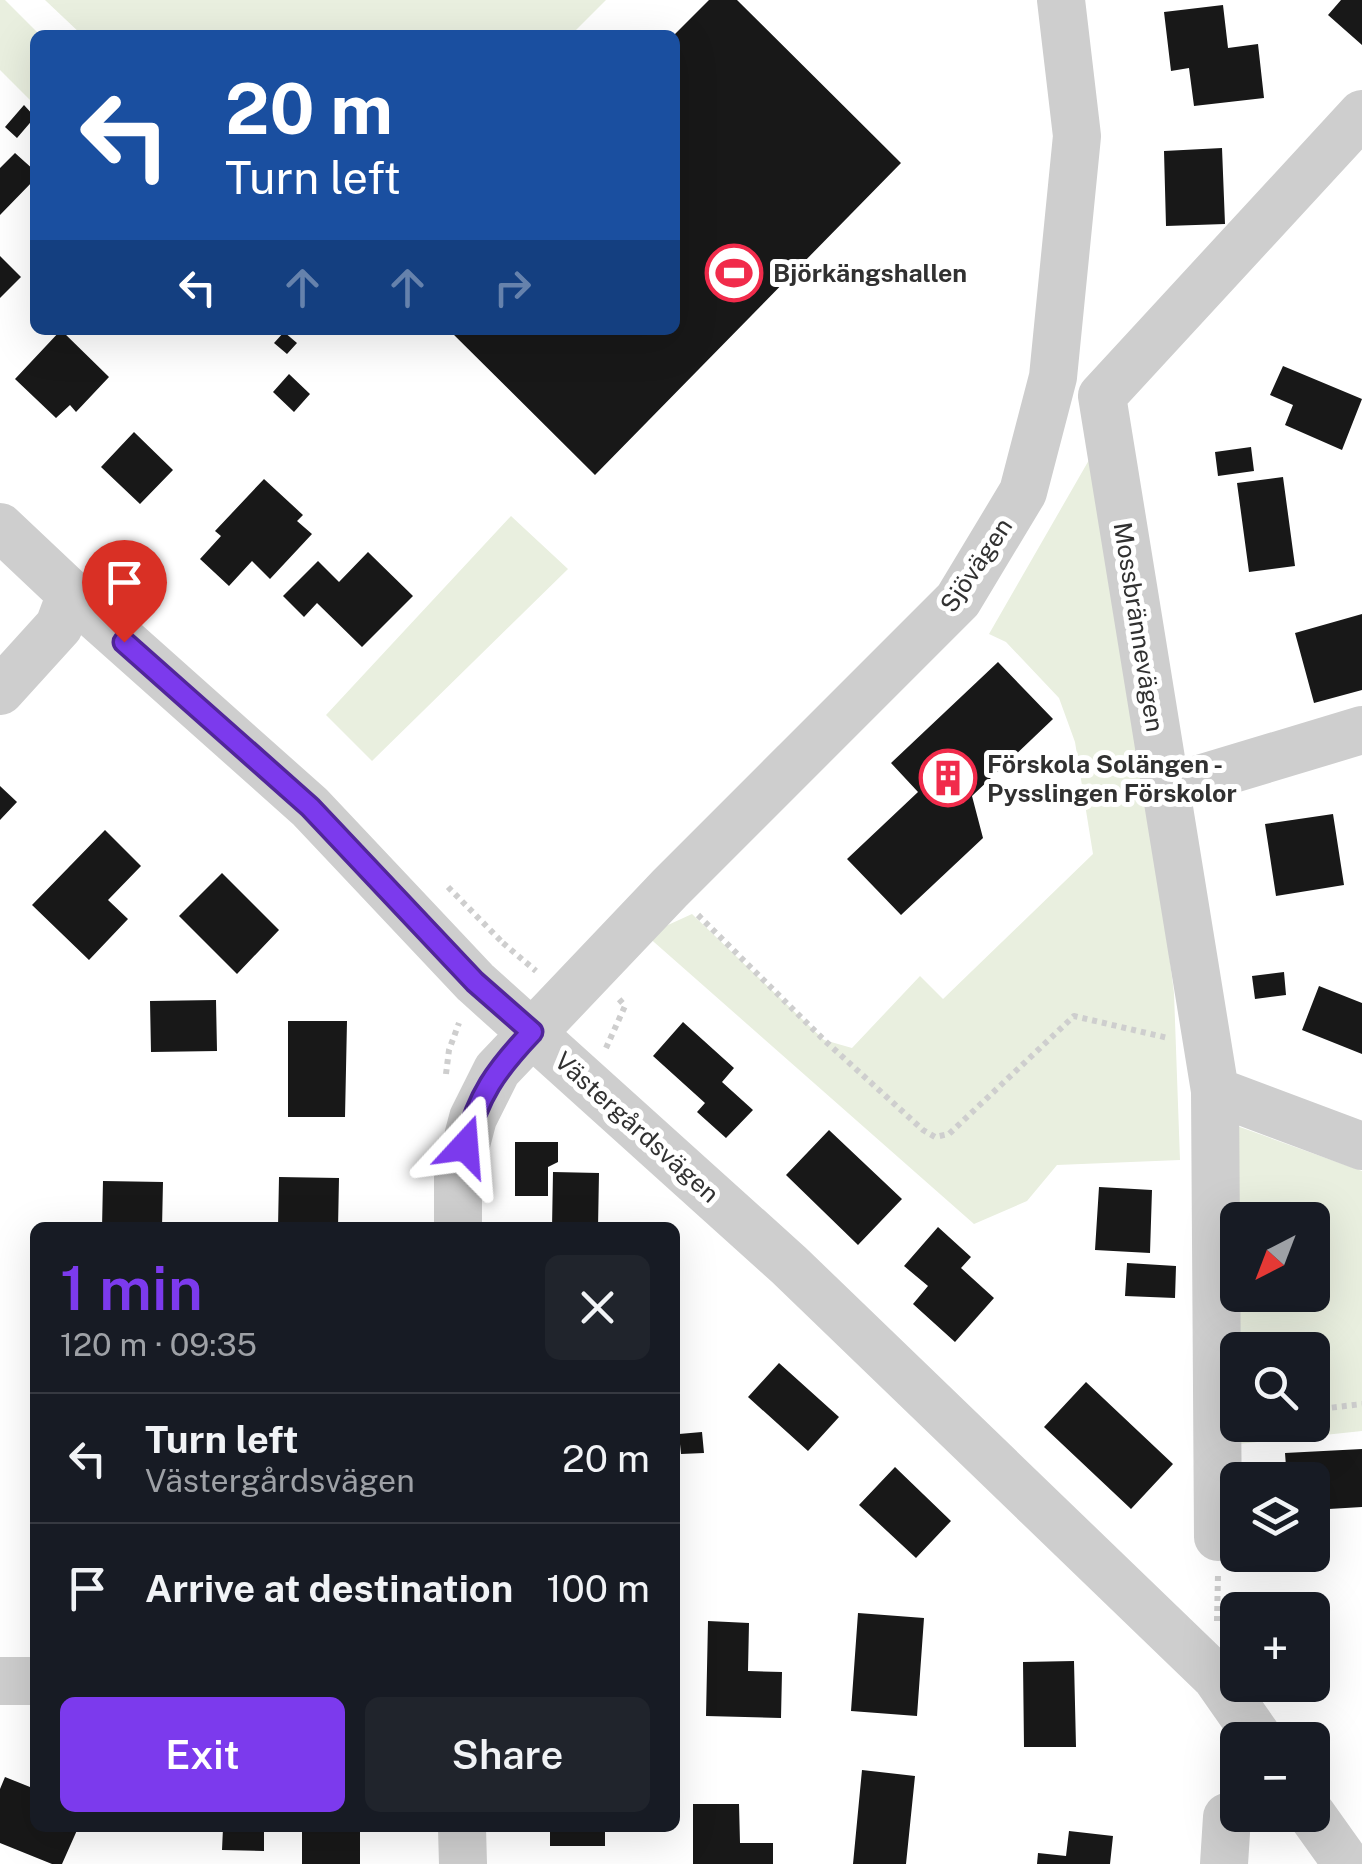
<!DOCTYPE html>
<meta charset="utf-8">
<style>
:root{--surface:#171b24;--page:#20242c;--text:#f1f3f6;--muted:#9ea1a6;--line:#363941;--accent:#7c3aed}
body{margin:0;font-family:"Public Sans",sans-serif;background:var(--page);color:var(--text);height:100vh;display:flex;flex-direction:column;font-size:38px;white-space:nowrap}
*{box-sizing:border-box;margin:0}
p{font-size:32px;color:var(--muted)}
.icon{flex:none;width:55px;height:55px;fill:none;stroke:currentColor;stroke-width:2;stroke-linecap:round;stroke-linejoin:round}
.map{position:relative;flex:1;overflow:hidden}
.drawer{position:absolute;left:30px;top:1222px;width:650px;height:610px;display:flex;flex-direction:column;background:var(--surface);border-radius:15px;box-shadow:0 10px 40px #0002}
.drawer>*{flex:none}
.banner{position:absolute;left:30px;top:30px;width:650px;height:305px;border-radius:15px;box-shadow:0 10px 40px #0002;background:#1a4fa0;color:#fff;overflow:hidden}
.needle{width:65px;rotate:222deg}
.tools{position:absolute;left:1220px;top:1202px;display:grid;gap:20px}
.tools a{display:grid;place-items:center;width:110px;height:110px;border-radius:15px;background:var(--surface);box-shadow:0 10px 40px #0002;font-size:50px}
.pin{position:absolute;display:grid;place-items:center;width:85px;height:85px;color:#fff;margin:-102px -42px;border-radius:50% 50% 50% 0;rotate:-45deg;box-shadow:0 0 10px #0007}
.pin .icon{rotate:45deg}
.me{position:absolute;width:110px;margin:-55px;rotate:19deg;stroke-linejoin:round;filter:drop-shadow(0 0 8px #0008)}
.turn{display:flex;align-items:center;gap:35px;height:210px;padding:0 30px;font-size:45px}
.turn .icon{width:130px;height:130px;stroke-width:2.5}
.turn b{display:block;font-size:70px;line-height:85px}
.lanes{display:flex;align-items:center;height:95px;padding:0 30px;background:#0003;justify-content:center;gap:50px;direction:ltr}
.lanes .off{opacity:.35}
.round{display:grid;place-items:center;flex:none;width:105px;height:105px;border-radius:15px;background:var(--page)}
.overview{display:flex;align-items:center;justify-content:space-between;height:170px;padding:0 30px}
h1{font-size:60px;font-weight:600;line-height:75px;color:var(--accent)}
.primary-button{display:flex;gap:20px;margin-top:auto;padding:20px 30px}
.primary-button a{flex:1;height:115px;border-radius:15px;background:var(--accent);color:#fff;font-size:40px;font-weight:600;line-height:115px;text-align:center}
.primary-button a+a{background:var(--page);color:var(--text)}
ul{padding:0;list-style:none}
li{display:flex;align-items:center;gap:30px;height:130px;padding:0 30px;border-top:2px solid var(--line)}
li div{flex:1}
li b{display:block;font-size:38px}
li em{font-style:normal}
.map>svg:first-child{display:block}
.green{fill:#e9efdf}
.building{fill:#181818}
.lines{fill:none;stroke-linecap:round;stroke-linejoin:round}
.path{stroke:#cecece;stroke-width:6;stroke-dasharray:5 5;stroke-linecap:butt}
.minor{stroke:#cecece;stroke-width:48}
.route-casing{stroke:#51269a;stroke-width:25}
.route{stroke:#7c3aed;stroke-width:18}
.labels{text-anchor:middle;stroke-width:10;stroke-linejoin:round;paint-order:stroke}
.poi-label{font-size:25px;font-weight:bold;fill:#313131;stroke:#fff;text-anchor:start}
.street-label{font-size:25px;fill:#313131;stroke:#fff}
</style>
<div class="map">
<svg width="1362" height="1864" viewBox="0 0 1362 1864">
<rect width="100%" height="100%" fill="#fff"/>
<path class="green" d="M0 0H5L40 35H35V105L0 70Z
M45 0H606L571 35H82Z
M1089 460 1145 765 1174 993 1180 1160 1057 1165 1027 1201 974 1224 646 935 692 914 824 1040 852 1048 920 976 943 999 1093 854 1075 742 1059 698 1006 642 989 634Z
M511 516 568 569 372 761 326 715Z
M1237 1126 1362 1171V1431L1238 1444V1425H1312V1350H1238V1295H1312V1220H1238Z"/>
<path class="building" d="M709 0H737L901 163 595 475 449 330H675V34Z
M1341 0H1362V45L1328 15Z
M1223 5 1228 48 1258 44 1264 98 1194 106 1189 68 1171 71 1164 12Z
M24 105 35 117 17 138 5 127Z
M1222 148 1225 224 1166 226 1164 151Z
M15 153 35 171V179L0 215V168Z
M0 256 21 277 0 298Z
M61 330 109 377 76 412 70 405 56 418 15 379Z
M284 332 297 343 287 354 274 343Z
M1283 366 1362 399 1342 450 1285 425 1293 405 1270 395Z
M289 374 310 394 294 412 273 392Z
M134 432 173 470 140 504 101 467Z
M1251 447 1254 471 1218 476 1215 452Z
M1283 477 1295 566 1249 572 1237 483Z
M264 479 303 515 297 521 312 534 270 579 252 561 229 586 200 559 221 536 215 531Z
M368 552 413 596 362 647 317 603 304 617 283 596 318 561 339 582Z
M1362 614V690L1314 703 1295 633Z
M998 662 1053 719 972 796 983 838 901 915 847 859 918 792 891 763Z
M0 786 17 802 0 820Z
M1333 814 1344 885 1276 896 1265 824Z
M105 830 141 866 108 900 128 919 89 960 32 905Z
M222 873 279 930 237 974 179 916Z
M1284 972 1286 995 1255 999 1252 976Z
M1319 986 1362 1003V1054L1302 1030Z
M216 1000 217 1051 151 1052 150 1001Z
M288 1021H347L345 1117H288Z
M683 1022 734 1068 722 1082 753 1110 726 1138 697 1112 705 1103 653 1056Z
M829 1130 902 1199 858 1245 786 1175Z
M515 1142H558V1162L548 1167V1196H515Z
M553 1172 599 1173 598 1228H552Z
M279 1177 339 1178 338 1228H278Z
M103 1181 163 1182 162 1228H102Z
M1099 1187 1152 1190 1150 1253 1095 1250Z
M938 1227 971 1257 961 1268 994 1298 955 1342 913 1304 928 1286 904 1266Z
M1127 1263 1176 1266 1175 1298 1125 1296Z
M779 1363 839 1417 808 1451 748 1397Z
M1086 1382 1173 1464 1131 1509 1044 1427Z
M702 1432 704 1453 681 1454 679 1434Z
M1362 1449V1507L1312 1510V1480H1287L1285 1453Z
M895 1467 951 1521 916 1558 859 1505Z
M858 1613 924 1618 917 1716 851 1711Z
M708 1621 749 1623 748 1671 782 1672 781 1718 706 1716Z
M1074 1661 1076 1747H1024L1023 1662Z
M862 1770 915 1776 906 1864H853Z
M5 1777 35 1789V1828H78L62 1864H52L0 1843V1789Z
M693 1804H739L740 1843H773V1864H693Z
M223 1828H264V1851L222 1850Z
M302 1828H360V1864H302Z
M550 1828H605V1846H550Z
M1069 1831 1113 1836 1110 1864H1037L1038 1853 1066 1856Z"/>
<g class="lines">
<path class="path" d="M448 887 503 943
M698 915 824 1040 923 1130 935 1137 949 1134 1074 1016 1168 1038
M503 943 536 971
M606 1048 625 1006 618 998
M446 1074 449 1050 459 1023
M1312 1410 1362 1404
M1217 1621 1218 1574"/>
<path class="minor" d="M0 527 71 594 310 807 475 982 789 1265 1216 1677 1260 1740
M0 691 59 626 71 594
M1166 789 1362 730
M1215 1091 1362 1146
M458 1228V1175L473 1118 497 1070 670 888 958 600 1023 492 1053 377 1077 136 1061 0
M1218 1537 1215 1091 1102 396 1362 114
M0 1681H35
M1312 1815 1347 1864
M462 1828 463 1864
M1224 1864 1227 1817"/>
</g>
<g class="lines">
<g class="route-casing">
<path id="route" d="M124 642 310 807 475 982 532 1032C496 1070 478 1095 465 1146"/>
</g>
<use href="#route" class="route"/>
</g>
<defs>
<g id="stadium-ring" transform="scale(2.875)"><circle r="9.5" fill="#fff" stroke="#f12b4b" stroke-width="1.5"/><path d="M0-5a6.5 5 0 1 0 0 10a6.5 5 0 1 0 0-10ZM-3.5-1.8h7v3.6h-7Z" fill="#f12b4b"/></g>
<g id="building-ring" transform="scale(2.875)"><circle r="9.5" fill="#fff" stroke="#f12b4b" stroke-width="1.5"/><path d="M-4-6H4V6H1V3H-1V6H-4ZM-2.5-4.3h1.7v1.8h-1.7ZM.8-4.3h1.7v1.8H.8ZM-2.5-1h1.7V.8h-1.7ZM.8-1h1.7V.8H.8Z" fill="#f12b4b"/></g>
</defs>
<g fill-rule="evenodd">
<use href="#stadium-ring" x="734" y="273"/>
<use href="#building-ring" x="948" y="778"/>
</g>
<g class="labels">
<g class="poi-label">
<text x="773" y="282">Björkängshallen</text>
<text x="987" y="773">Förskola Solängen -<tspan x="987" dy="29">Pysslingen Förskolor</tspan></text>
</g>
<g class="street-label">
<text transform="translate(976 565) rotate(-56)" y="9">Sjövägen</text>
<text transform="translate(1139 627) rotate(81)" y="9">Mossbrännevägen</text>
<text transform="translate(637 1127) rotate(42)" y="9">Västergårdsvägen</text>
</g>
</g>
</svg>
<div class="tools">
<a><svg class="needle" viewBox="-14 -14 28 28"><path d="M0-13l5 13h-10z" fill="#e53935"/><path d="M0 13l5-13h-10z" fill="#9ea1a6"/></svg></a>
<a><svg class="icon" aria-label="search" viewBox="0 0 24 24"><circle cx="10" cy="10" r="6"/><path d="M15 15l6 6"/></svg></a>
<a><svg class="icon" aria-label="layers" viewBox="0 0 24 24"><path d="M12 4l9 5-9 5-9-5zM3 14l9 5 9-5"/></svg></a>
<a>+</a>
<a>−</a>
</div>
<div class="pin" style="left:124px;top:642px;background:#d93025"><svg class="icon" aria-label="arrive" viewBox="0 0 24 24"><path d="M6 21V4h12l-3 4 3 4H6"/></svg></div>
<svg class="me" style="left:465px;top:1146px" viewBox="-20 -20 40 40"><path d="M0-17L14 15 0 8-14 15z" fill="#7c3aed" stroke="#fff" stroke-width="4"/></svg>
<div class="banner">
<div class="turn"><svg class="icon" aria-label="left" viewBox="0 0 24 24"><path d="M17 20v-9H6M10 6l-5 5 5 5"/></svg><div><b>20 m</b>Turn left</div></div>
<div class="lanes"><svg class="icon" aria-label="left" viewBox="0 0 24 24"><path d="M17 20v-9H6M10 6l-5 5 5 5"/></svg><svg class="icon off" aria-label="ahead" viewBox="0 0 24 24"><path d="M12 20V5M6 11l6-6 6 6"/></svg><svg class="icon off" aria-label="ahead" viewBox="0 0 24 24"><path d="M12 20V5M6 11l6-6 6 6"/></svg><svg class="icon off" aria-label="right" viewBox="0 0 24 24"><path d="M7 20v-9h11M14 6l5 5-5 5"/></svg></div>
</div>
<section class="drawer">
<div class="overview"><div><h1>1 min</h1><p>120 m · 09:35</p></div><a class="round"><svg class="icon" aria-label="close" viewBox="0 0 24 24"><path d="M6 6l12 12M18 6L6 18"/></svg></a></div>
<ul>
<li><svg class="icon" aria-label="left" viewBox="0 0 24 24"><path d="M17 20v-9H6M10 6l-5 5 5 5"/></svg><div><b>Turn left</b><p>Västergårdsvägen</p></div><em>20 m</em></li>
<li><svg class="icon" aria-label="arrive" viewBox="0 0 24 24"><path d="M6 21V4h12l-3 4 3 4H6"/></svg><div><b>Arrive at destination</b></div><em>100 m</em></li>
</ul>
<div class="primary-button"><a>Exit</a><a>Share</a></div>
</section>
</div>
